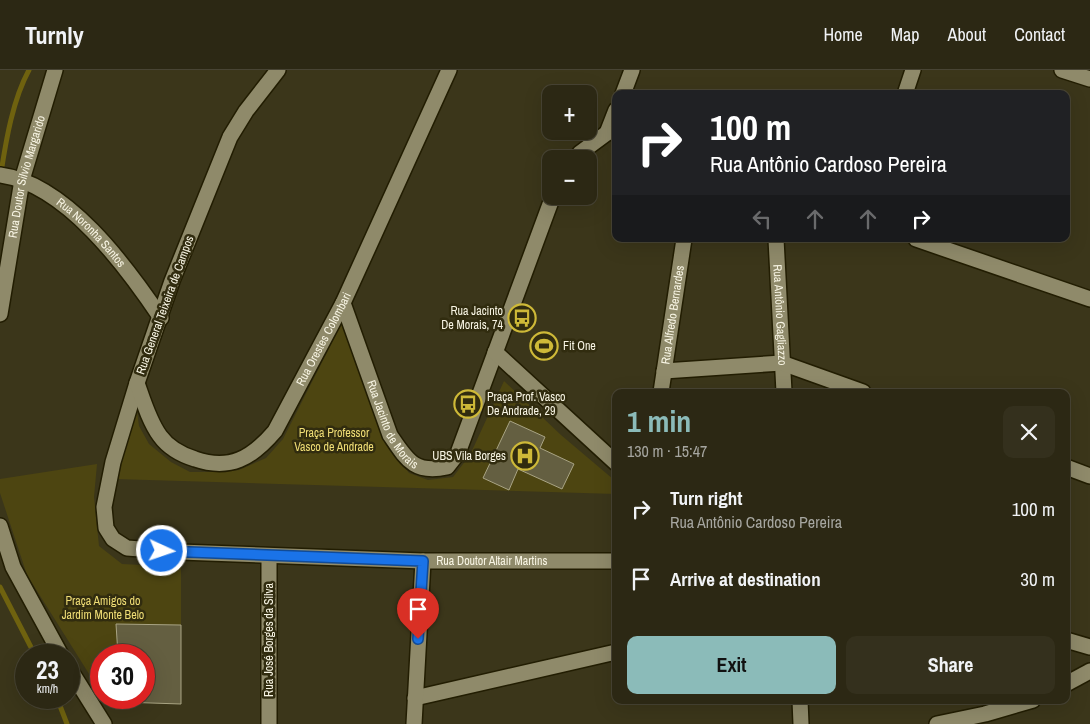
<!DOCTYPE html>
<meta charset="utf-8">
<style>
:root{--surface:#2c2814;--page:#34301d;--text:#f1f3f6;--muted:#a6a6a0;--line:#484434;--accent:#8bbbb9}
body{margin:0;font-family:"Archivo Narrow",sans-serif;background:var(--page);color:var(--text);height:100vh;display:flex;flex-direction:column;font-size:19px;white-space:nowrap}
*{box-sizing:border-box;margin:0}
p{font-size:16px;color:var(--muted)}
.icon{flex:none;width:28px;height:28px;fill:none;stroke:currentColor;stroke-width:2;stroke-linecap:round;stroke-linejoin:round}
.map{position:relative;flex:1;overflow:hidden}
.sheet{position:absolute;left:612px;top:319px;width:458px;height:315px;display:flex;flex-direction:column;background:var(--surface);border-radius:10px;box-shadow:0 5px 20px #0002,0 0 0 1px var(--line)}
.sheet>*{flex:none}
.hud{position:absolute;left:612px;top:20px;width:458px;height:152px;border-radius:10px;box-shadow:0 5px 20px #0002,0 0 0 1px var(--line);background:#202124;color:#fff;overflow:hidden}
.buttons{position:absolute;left:542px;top:15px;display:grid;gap:10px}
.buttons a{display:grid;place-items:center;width:55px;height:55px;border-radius:10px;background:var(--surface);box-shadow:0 5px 20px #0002,0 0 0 1px var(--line);font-size:25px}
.speed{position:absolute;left:15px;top:574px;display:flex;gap:10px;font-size:25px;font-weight:700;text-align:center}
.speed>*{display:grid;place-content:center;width:65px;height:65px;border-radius:50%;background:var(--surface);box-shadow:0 5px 20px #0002,0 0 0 1px var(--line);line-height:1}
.speed small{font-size:12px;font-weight:400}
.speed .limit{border:8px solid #d22;background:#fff;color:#111}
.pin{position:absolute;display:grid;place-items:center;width:42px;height:42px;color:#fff;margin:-51px -21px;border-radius:50% 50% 50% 0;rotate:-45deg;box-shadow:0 0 5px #0007}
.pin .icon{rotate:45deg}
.me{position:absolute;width:55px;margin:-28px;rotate:93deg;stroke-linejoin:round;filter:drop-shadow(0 0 4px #0008)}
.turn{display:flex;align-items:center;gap:18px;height:105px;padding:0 15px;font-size:22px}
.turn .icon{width:65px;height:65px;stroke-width:2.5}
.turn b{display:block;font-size:35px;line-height:42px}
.lanes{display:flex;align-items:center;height:48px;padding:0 15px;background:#0003;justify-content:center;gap:25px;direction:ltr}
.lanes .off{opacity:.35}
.round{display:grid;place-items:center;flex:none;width:52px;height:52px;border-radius:10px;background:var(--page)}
.head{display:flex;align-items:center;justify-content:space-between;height:85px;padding:0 15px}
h1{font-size:30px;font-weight:700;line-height:38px;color:var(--accent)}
.cta{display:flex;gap:10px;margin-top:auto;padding:10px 15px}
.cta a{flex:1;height:58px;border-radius:10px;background:var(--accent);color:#111;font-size:20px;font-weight:700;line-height:58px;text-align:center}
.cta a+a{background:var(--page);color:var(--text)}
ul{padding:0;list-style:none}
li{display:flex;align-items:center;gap:15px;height:70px;padding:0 15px}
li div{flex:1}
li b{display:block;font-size:19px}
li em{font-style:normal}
header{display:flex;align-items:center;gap:30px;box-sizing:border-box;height:70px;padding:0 25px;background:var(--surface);border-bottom:1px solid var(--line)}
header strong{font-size:24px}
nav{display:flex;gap:28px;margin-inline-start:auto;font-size:18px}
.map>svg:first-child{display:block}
.green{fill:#4d4511}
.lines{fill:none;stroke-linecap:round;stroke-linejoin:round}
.stream{stroke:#6f620f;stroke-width:5}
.building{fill:#645f41;stroke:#a9a484}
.minor-casing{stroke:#221d02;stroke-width:18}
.minor{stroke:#8f8a6a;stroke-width:15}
.route-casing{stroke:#114b97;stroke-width:12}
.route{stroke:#1a73e8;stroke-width:9}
.labels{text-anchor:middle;stroke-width:5;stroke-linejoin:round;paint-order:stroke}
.street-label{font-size:12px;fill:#f8f5e4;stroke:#312c0f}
.poi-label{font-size:12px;fill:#f8f5e4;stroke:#312c0f;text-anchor:end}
.park-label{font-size:12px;fill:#efdd75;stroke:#312c0f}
</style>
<header>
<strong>Turnly</strong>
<nav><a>Home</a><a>Map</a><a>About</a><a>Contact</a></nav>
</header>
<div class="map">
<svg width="1090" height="654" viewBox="0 0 1090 654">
<rect width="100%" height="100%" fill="#3b361a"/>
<path class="green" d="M342 253 395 384 409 403 428 410 453 407 470 385 504 311 561 365 613 409H616V424L115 409 136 334 139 356 149 374 171 392 190 402H220L239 400 266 388 283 369Z
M97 394 94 427 99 476 122 494 181 497V634L107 632 104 628H144V585H101V623L27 505 0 423V409Z"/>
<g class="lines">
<path class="stream" d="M1 103C6 70 13 29 29 0
M0 517 35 585
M57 628 67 654"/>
</g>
<path class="building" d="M510 351 545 367 540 378 574 394 562 419 518 399 509 420 483 408Z
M116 554 181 555V634L121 632V628H144V585H118Z"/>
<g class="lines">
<g class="minor-casing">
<g id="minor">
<path id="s1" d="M278 0 246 41 230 67 172 211 137 313 113 392 104 437 106 458 113 469 127 478 180 482 423 491H616"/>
<path d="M1062 0 1090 9"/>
<path d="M623 24 632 0"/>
<path d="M905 24 913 0"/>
<path d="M607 63 616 40"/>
<path d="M575 89 580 83 607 63"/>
<path id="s2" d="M0 105C66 114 126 196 161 248"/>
<path id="s3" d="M776 169 784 322"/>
<path d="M916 169 1090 229"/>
<path id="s4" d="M343 233 390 365C407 390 414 404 447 397L458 383 553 126"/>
<path id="s5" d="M0 244 22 110 55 0"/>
<path d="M495 282 616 393"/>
<path d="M664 301 782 293 863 322"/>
<path id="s6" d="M137 313C143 330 149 351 160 366 168 377 182 385 195 389 230 401 252 388 275 361L343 233 449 0"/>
<path id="s7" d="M661 322 684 169"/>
<path d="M1066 397 1090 406"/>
<path d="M0 456 13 497 61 585"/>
<path d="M269 486V654"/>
<path d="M1066 570 1090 577"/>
<path d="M69 598 104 654"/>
<path d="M1066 614 1090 601"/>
<path d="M415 628 616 582"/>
<path d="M800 630 801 654"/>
<path d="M414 654 423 491"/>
<path d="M937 654 985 644 1033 630"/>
</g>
</g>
<use href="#minor" class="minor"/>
</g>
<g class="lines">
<g class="route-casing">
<path id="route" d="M162 481 423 491 418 569"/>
</g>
<use href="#route" class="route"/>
</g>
<defs>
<g id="bus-ring" transform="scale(1.4375)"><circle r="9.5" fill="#312c0f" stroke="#ceb938" stroke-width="1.5"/><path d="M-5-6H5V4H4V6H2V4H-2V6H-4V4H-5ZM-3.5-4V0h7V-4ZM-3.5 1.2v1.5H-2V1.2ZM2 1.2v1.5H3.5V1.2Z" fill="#ceb938"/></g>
<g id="stadium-ring" transform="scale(1.4375)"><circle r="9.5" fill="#312c0f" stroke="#ceb938" stroke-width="1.5"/><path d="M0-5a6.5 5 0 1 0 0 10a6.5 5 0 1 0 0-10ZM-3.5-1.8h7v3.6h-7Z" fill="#ceb938"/></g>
<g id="hospital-ring" transform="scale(1.4375)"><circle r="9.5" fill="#312c0f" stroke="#ceb938" stroke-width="1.5"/><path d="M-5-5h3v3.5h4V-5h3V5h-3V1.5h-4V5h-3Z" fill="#ceb938"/></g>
</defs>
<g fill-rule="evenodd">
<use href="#bus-ring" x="522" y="248"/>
<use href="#stadium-ring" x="544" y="276"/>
<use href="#bus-ring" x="468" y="334"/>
<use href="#hospital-ring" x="525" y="386"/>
</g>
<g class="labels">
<g class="street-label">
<text dy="4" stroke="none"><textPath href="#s5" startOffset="140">Rua Doutor Silvio Margarido</textPath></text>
<text dy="4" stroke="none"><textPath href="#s2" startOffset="110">Rua Noronha Santos</textPath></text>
<text transform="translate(165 235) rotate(-70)" y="4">Rua General Teixeira de Campos</text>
<text dy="4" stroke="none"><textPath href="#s7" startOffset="78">Rua Alfredo Bernardes</textPath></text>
<text dy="4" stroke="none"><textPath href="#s3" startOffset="76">Rua Antônio Gagliazzo</textPath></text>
<text dy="4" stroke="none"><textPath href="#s6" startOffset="296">Rua Orestes Colombari</textPath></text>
<text dy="4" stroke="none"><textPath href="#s4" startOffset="132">Rua Jacinto de Morais</textPath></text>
<text dy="4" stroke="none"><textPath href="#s1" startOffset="890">Rua Doutor Altair Martins</textPath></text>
<text transform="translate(269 570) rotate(-90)" y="4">Rua José Borges da Silva</text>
</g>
<g class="poi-label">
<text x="503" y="245">Rua Jacinto<tspan x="503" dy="14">De Morais, 74</tspan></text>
<text x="563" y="280" text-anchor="start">Fit One</text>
<text x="487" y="331" text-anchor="start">Praça Prof. Vasco<tspan x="487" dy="14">De Andrade, 29</tspan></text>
<text x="506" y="390">UBS Vila Borges</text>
</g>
<g class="park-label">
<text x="334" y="367">Praça Professor<tspan x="334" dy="14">Vasco de Andrade</tspan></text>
<text x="103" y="535">Praça Amigos do<tspan x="103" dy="14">Jardim Monte Belo</tspan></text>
</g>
</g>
</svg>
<div class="buttons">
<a>+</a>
<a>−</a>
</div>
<div class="speed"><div>23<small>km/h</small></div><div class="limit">30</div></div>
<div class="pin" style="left:418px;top:569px;background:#d93025"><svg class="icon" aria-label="arrive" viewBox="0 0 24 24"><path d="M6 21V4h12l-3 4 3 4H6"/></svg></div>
<svg class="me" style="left:162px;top:481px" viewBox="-20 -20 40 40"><circle r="17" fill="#1a73e8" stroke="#fff" stroke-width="3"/><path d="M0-11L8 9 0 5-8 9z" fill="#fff"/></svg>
<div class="hud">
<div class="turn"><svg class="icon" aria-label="right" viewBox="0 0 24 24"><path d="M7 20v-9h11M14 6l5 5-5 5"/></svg><div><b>100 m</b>Rua Antônio Cardoso Pereira</div></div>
<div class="lanes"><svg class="icon off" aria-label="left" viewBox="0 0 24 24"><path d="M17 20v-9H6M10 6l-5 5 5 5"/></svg><svg class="icon off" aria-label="ahead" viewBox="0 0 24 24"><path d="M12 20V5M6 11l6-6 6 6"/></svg><svg class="icon off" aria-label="ahead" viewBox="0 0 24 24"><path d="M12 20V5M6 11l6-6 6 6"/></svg><svg class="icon" aria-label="right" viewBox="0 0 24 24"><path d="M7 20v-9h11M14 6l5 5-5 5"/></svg></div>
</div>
<section class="sheet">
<div class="head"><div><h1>1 min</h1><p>130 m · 15:47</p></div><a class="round"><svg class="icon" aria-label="close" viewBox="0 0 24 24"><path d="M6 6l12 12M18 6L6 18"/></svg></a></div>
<ul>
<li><svg class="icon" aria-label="right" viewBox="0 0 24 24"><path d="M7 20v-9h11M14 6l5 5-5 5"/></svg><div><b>Turn right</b><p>Rua Antônio Cardoso Pereira</p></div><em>100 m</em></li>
<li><svg class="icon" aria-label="arrive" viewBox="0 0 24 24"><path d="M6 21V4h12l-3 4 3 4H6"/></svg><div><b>Arrive at destination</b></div><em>30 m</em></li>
</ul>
<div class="cta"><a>Exit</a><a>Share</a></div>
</section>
</div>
